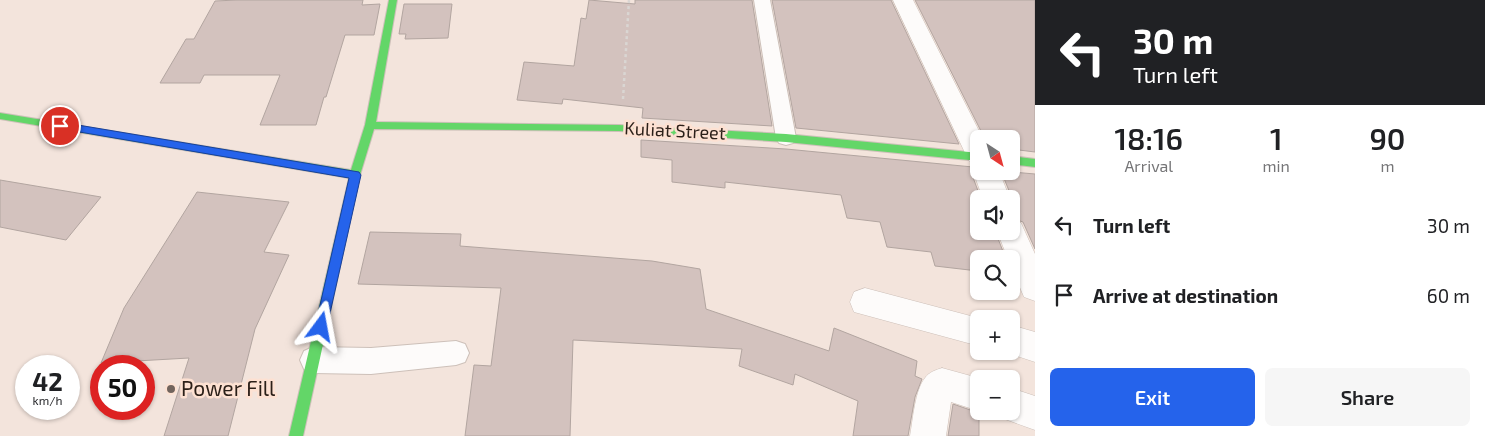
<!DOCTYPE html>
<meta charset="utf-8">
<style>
:root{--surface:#fff;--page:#f6f6f6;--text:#202124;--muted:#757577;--accent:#2563eb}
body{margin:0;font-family:"Exo 2",sans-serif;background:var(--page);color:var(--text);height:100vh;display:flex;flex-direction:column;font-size:19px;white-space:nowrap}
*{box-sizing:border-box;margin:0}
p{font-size:16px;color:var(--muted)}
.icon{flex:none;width:28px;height:28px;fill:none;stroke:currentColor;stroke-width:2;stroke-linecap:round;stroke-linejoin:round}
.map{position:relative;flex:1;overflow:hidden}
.drawer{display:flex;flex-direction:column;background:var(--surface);width:450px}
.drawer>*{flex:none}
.guide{background:#202124;color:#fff;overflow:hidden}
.needle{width:32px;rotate:144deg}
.fabs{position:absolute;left:970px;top:130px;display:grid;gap:10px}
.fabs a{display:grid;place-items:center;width:50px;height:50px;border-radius:8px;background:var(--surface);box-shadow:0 1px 4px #0004;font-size:25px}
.speed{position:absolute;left:15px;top:355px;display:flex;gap:10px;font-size:25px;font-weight:700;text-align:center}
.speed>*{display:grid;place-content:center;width:65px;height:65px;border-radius:50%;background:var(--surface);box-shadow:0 1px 4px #0004;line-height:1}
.speed small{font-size:12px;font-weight:400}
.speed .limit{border:8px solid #d22;background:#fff;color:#111}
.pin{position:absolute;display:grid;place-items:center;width:42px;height:42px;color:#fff;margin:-21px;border:2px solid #fff;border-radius:50%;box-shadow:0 1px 5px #0007}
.me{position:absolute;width:55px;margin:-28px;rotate:13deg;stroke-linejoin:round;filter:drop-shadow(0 0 4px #0008)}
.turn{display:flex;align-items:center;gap:18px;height:105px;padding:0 15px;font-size:22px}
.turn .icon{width:65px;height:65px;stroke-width:2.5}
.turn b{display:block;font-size:35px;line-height:42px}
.eta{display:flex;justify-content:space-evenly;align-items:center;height:85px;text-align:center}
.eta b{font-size:30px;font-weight:600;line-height:35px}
.primary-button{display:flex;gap:10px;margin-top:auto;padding:10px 15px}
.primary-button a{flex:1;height:58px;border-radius:8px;background:var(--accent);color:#fff;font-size:20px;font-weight:600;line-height:58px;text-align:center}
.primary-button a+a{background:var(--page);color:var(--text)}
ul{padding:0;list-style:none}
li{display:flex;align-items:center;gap:15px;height:70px;padding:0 15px}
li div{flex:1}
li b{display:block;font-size:19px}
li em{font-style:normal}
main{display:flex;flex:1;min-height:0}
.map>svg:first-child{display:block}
.building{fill:#d3c2be;stroke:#b2a5a0}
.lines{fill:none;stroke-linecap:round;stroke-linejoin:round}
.lane-casing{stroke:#cdc0b9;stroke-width:2}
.street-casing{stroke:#cdc0b9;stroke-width:1}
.fast-casing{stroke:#cdc0b9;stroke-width:2}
.path{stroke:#dad6d3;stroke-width:2.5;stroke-dasharray:3 3;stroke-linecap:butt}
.lane{fill:#fdfbfa;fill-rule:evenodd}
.street{fill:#fdfbfa;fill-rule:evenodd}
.fast{fill:#63d668;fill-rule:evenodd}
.route{fill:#2563eb;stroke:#184099}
.poi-dot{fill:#71645d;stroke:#fde1d2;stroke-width:2}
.labels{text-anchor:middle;stroke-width:5;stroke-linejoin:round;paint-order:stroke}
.street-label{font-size:18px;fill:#2b1f18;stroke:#fde1d2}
.near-poi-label{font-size:21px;fill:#2b1f18;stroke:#fde1d2;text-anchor:start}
</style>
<main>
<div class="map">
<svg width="1035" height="436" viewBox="0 0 1035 436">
<rect width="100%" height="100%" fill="#f3e4dc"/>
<path class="building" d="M237 0H363L362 5 380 4 374 35H345L326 97H324L316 125H260L280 75H204L200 83H160L186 39H194L215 1Z
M589 0 635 4V0H752L772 126 642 118 643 108 563 99 562 104 517 100 524 62 574 66 581 18 586 19Z
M772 0H891L959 144 796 128Z
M915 0H1035V152L1011 149V139H985Z
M404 4H452L448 38 405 39 406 34H399Z
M641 140 786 149 973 167 971 172 981 199H979V231H995L1006 259H979V274L978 271 935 266 931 252 887 247 880 222 847 218 841 195 725 182V188L672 182V160L641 157Z
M1001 171 1035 174V249L1023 222 1011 218 1012 198Z
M0 180 101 197 66 240 0 227Z
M197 192 289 202 264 252 289 255 255 329 228 436H164L189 358 101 363 124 308Z
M370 232 461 234 460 246 652 261 700 269 706 309 829 351 834 328 917 361 915 376 922 379 915 397 908 436H853L858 401 795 374 793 385 739 366 742 349 573 340 570 436H465L474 365 491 366 501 288 358 284Z
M953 404 979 413V436H948Z"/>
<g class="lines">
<g class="lane-casing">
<path id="lane" d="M754 0H770L796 138 793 143 786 145 779 143 776 138Z
M456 341 465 344 469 353 465 362 456 365 371 374 313 373 304 369 300 360 304 351 313 347 371 348Z"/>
</g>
<g class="street-casing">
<path id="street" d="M893 0H913L983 139H979V171H999L1010 199H983L973 171 978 164 970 162 966 155Z
M1011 220 1021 223 1035 254V301L1024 297 1011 266V259H1008L997 231H1011Z
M865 288 982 319H979V346L854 312 850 302 854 292Z
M1011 325 1035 332V362L1002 351H1011Z
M942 368 982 379H979V411L951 402 946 436H910C913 420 915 390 925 378 929 372 936 370 942 368Z
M1011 388 1035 396V430L999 417 996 411H1011Z"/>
</g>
<g class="fast-casing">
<path id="fast" d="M389 0H397L376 122 619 125 786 134 979 153V161L786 142 619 131 374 129 360 175 303 436H289L349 178 0 119V113L351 170 365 125Z
M1011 156 1035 159V167L1011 164Z"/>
</g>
<path class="path" d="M623 99 629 0"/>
<use href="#lane" class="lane"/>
<use href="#street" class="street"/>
<use href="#fast" class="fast"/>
</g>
<path class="route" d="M60 122 359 172 361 175 326 331 321 333 317 331 315 327 349 178 56 128V123Z"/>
<circle class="poi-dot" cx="171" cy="389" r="5"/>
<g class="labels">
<g class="street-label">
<text transform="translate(675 131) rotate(3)" y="6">Kuliat Street</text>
</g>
<g class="near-poi-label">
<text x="181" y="396">Power Fill</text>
</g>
</g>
</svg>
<div class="fabs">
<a><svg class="needle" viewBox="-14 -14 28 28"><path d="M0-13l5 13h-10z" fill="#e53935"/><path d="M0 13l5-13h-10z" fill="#757577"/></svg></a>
<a><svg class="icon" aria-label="sound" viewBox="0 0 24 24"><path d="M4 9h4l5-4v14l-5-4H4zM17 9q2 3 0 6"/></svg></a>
<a><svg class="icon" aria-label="search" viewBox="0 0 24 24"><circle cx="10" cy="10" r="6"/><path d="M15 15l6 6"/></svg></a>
<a>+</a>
<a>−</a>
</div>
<div class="speed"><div>42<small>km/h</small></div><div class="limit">50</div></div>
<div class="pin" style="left:60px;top:126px;background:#d93025"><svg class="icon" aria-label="arrive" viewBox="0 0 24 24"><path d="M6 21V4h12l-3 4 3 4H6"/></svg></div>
<svg class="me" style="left:321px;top:327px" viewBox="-20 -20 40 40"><path d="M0-17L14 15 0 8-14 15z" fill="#2563eb" stroke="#fff" stroke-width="4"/></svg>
</div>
<section class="drawer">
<div class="guide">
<div class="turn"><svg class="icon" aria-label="left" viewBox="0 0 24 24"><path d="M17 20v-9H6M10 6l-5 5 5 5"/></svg><div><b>30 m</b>Turn left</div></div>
</div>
<div class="eta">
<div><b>18:16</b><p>Arrival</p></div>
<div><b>1</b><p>min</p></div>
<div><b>90</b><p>m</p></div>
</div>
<ul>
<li><svg class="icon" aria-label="left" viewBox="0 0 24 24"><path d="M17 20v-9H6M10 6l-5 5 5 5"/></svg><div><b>Turn left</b></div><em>30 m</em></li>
<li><svg class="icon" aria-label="arrive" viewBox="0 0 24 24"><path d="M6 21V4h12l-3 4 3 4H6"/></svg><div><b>Arrive at destination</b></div><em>60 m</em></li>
</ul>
<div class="primary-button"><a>Exit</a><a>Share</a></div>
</section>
</main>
